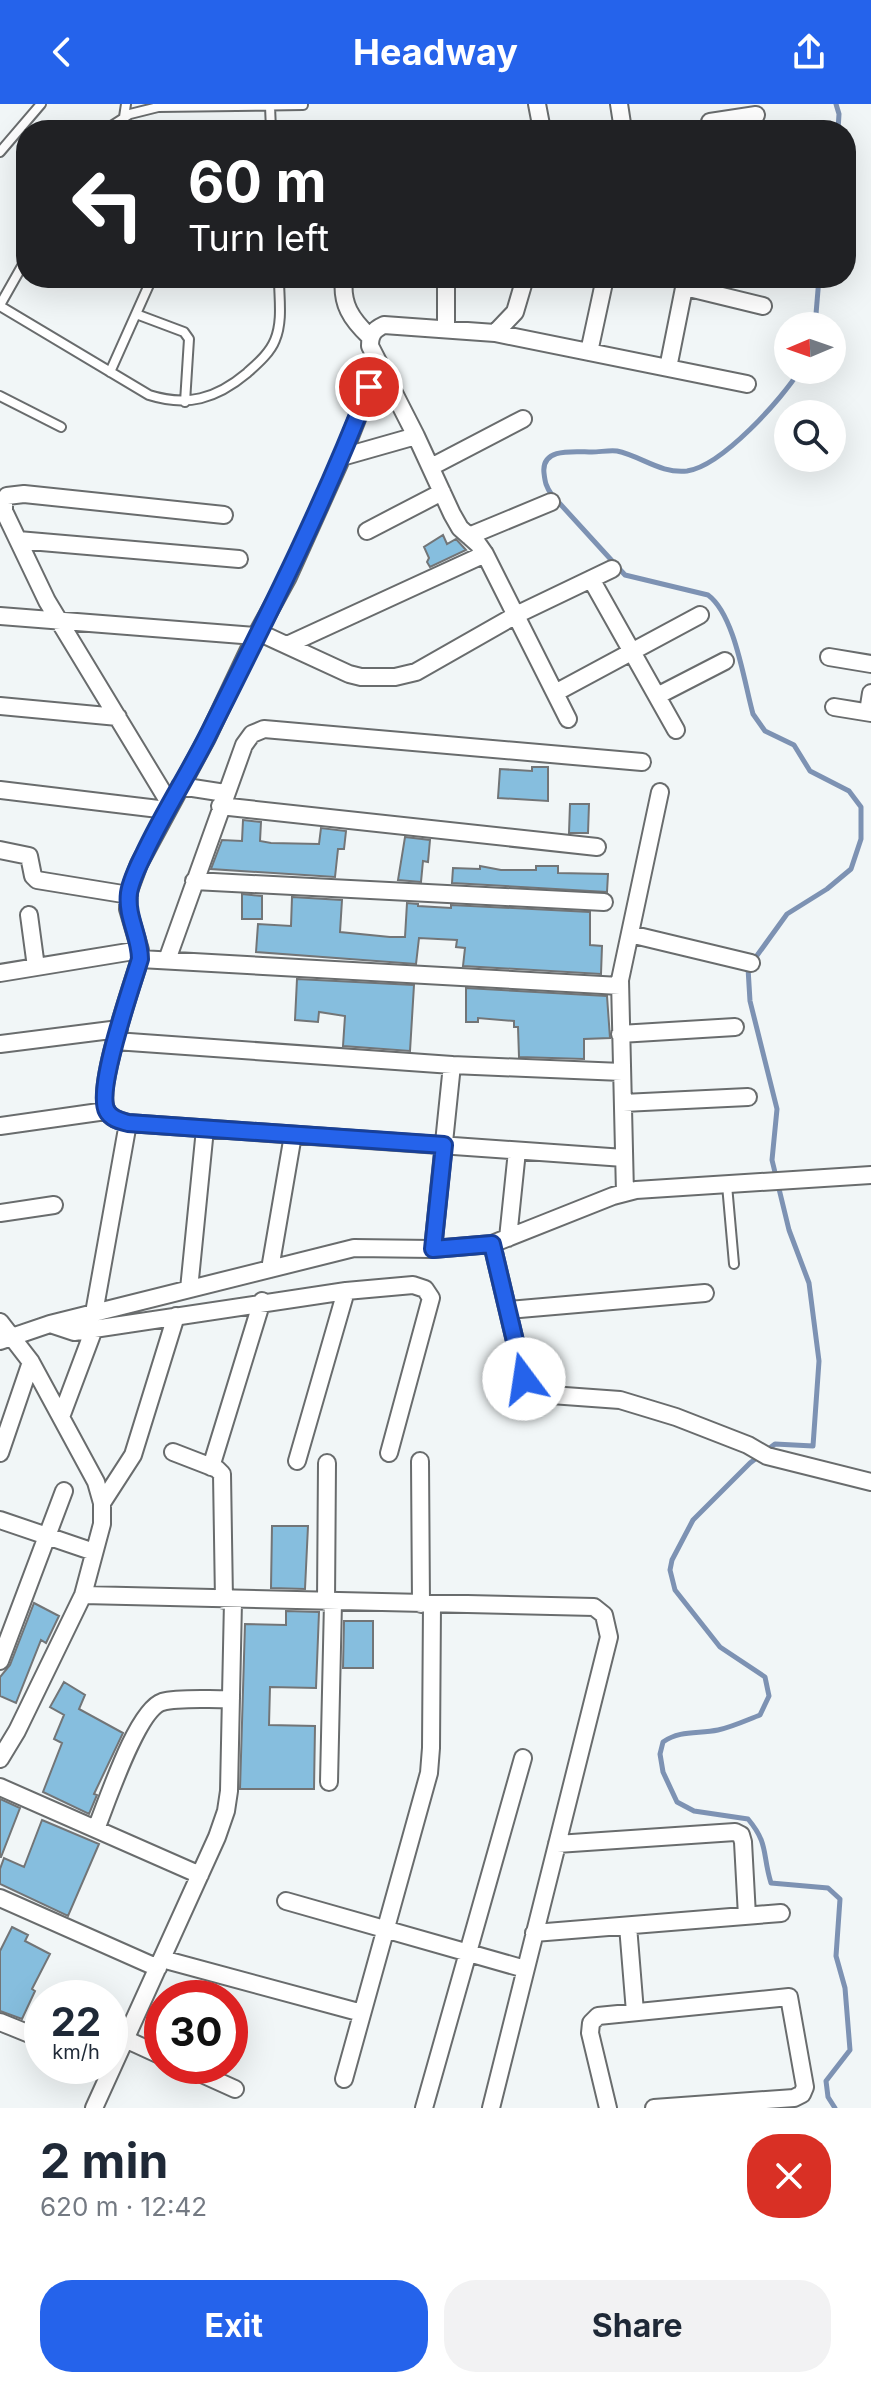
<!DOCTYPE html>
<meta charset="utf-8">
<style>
:root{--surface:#fff;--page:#f2f2f3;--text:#1f2937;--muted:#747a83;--accent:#2563eb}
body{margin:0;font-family:Inter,sans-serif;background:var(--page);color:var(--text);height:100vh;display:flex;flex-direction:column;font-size:30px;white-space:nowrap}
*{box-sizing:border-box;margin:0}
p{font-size:26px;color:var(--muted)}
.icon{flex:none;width:44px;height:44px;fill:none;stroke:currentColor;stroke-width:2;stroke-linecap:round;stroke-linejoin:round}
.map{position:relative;height:2004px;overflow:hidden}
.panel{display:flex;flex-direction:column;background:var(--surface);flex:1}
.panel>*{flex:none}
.banner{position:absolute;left:16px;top:16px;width:840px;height:168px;border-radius:32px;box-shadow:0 8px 32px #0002;background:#202124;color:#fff;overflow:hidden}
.needle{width:52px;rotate:268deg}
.buttons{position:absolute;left:774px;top:208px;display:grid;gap:16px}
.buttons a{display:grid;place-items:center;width:72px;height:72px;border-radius:50%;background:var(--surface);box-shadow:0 8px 32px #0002;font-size:40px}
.speed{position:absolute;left:24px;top:1876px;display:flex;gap:16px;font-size:40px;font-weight:700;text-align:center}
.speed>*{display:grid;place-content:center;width:104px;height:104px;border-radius:50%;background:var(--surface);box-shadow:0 8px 32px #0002;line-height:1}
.speed small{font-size:20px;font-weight:400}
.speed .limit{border:12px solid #d22;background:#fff;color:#111}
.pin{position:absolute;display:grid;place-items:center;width:68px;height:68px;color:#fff;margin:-34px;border:4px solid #fff;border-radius:50%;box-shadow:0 2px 8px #0007}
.me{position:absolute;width:88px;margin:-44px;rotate:346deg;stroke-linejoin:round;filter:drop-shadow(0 0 6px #0008)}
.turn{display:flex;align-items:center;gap:28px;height:168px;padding:0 40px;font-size:36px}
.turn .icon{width:104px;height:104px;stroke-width:2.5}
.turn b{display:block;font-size:56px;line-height:68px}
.round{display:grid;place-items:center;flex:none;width:84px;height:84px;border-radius:32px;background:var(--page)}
.summary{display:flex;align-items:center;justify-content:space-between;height:136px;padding:0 40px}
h1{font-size:48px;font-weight:700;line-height:60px}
.cta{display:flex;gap:16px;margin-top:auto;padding:16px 40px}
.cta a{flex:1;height:92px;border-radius:32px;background:var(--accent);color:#fff;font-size:32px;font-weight:700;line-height:92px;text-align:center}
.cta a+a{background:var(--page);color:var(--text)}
header{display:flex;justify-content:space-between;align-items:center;height:104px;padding:0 40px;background:var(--accent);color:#fff;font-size:36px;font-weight:700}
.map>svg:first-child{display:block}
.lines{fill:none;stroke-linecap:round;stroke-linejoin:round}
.stream{stroke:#7d92b3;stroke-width:5}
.building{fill:#86bede;stroke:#727577;stroke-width:2}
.lane-casing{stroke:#696c6d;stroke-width:12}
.street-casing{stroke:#696c6d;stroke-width:20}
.lane{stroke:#fff;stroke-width:8}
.street{stroke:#fff;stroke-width:16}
.route-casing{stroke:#184099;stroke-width:20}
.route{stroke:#2563eb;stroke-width:14}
</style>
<header><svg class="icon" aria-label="back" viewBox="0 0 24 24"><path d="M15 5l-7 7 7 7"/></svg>Headway<svg class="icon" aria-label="share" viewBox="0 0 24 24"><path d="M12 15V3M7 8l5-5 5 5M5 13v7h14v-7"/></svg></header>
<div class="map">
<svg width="871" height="2004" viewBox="0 0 871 2004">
<rect width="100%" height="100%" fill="#f1f6f7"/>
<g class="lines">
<path class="stream" d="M836 0 839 10 838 26
M815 222 819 174
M800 266C782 295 722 362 687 367 661 370 641 352 617 347 609 346 600 348 592 348 575 348 541 343 544 369 545 378 546 383 552 391L625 471 708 491C735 511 744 578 753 610L765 627 794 641 810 667 849 687 861 703V735L851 765 827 785 787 810 748 864 750 897 777 1005 772 1056 789 1126 809 1179 819 1257 813 1342 775 1340 750 1359 693 1416 672 1456 670 1466 675 1486 720 1543 765 1573 769 1592 760 1611C747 1616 732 1623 718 1626 698 1630 680 1626 663 1638L660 1650 663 1668 677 1698 694 1707 748 1715C769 1740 762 1750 771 1779L828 1784 840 1795 836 1852 845 1884 850 1946 826 1977 828 1993 835 2004"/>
</g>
<path class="building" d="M443 431 447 440 456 435 466 446 430 463 427 458 429 454 424 443Z
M532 663H548V697L498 694 500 665 532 667Z
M570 700H589L588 729H569Z
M243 716 261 718 260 737 271 739 319 740 321 724 346 727 344 745H338L335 773 211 765 222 736 242 737Z
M405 733 430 736 428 758 423 757 421 778 398 776Z
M480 762 501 766H536V762H558V769L608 770 607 788 452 779 453 764 480 765Z
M242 790 262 792V815H242Z
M292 793 342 796 340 828 390 833H405L407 799 418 800V802L451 804V801L590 808V841L602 842 601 870 463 862 465 844 456 843 457 836 419 834 416 860 256 848 258 820 291 822Z
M297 875 414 881 410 947 343 942 345 912 319 908 318 918 295 916Z
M466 884 607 892 610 934 584 935V955L519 953 518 923H514V917L478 914V918H466Z
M272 1422H308L305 1485 271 1484Z
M34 1499 59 1512 46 1539 41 1536 16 1599 0 1592V1573L10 1561Z
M286 1507 319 1508 316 1584 270 1583 269 1621 315 1622 314 1685H240L245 1520 286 1521Z
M344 1517H373V1564H343Z
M64 1578 85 1591 79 1605 123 1629 94 1690 97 1691 89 1710 43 1688 62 1639 54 1635 64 1611 50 1603Z
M0 1695 20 1704 1 1753H0Z
M42 1716 99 1740 68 1812 0 1780V1765L4 1754 24 1763Z
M12 1823 28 1831 25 1837 50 1850 32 1885 35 1887 22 1915 0 1907V1847Z"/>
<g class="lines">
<g class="lane-casing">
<path id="lane" d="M270 2 271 26
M124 13 126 0
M105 26 130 10 158 3 303 1
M0 48 41 0
M0 201 26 155
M0 202 149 291C187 303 216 295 247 269 257 260 270 249 275 236 283 217 279 194 279 174
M136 210 184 228 189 235 185 298
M110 268 152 174
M0 292 61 323
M727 1081 734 1160"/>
</g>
<g class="street-casing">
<path id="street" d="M537 0 542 26
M619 0 623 26
M710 18 756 11
M344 174C341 200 351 215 370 233
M685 183 763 202
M446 225V174
M495 229 515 208 525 174
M589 248 605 174
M379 259 342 353 288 473 252 539 207 634 139 760 129 787 128 805 140 846V855C132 881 95 986 107 1007 111 1015 121 1017 128 1019L624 1054
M668 264 686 174
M342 353 416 332
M431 363 523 315
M367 427 442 388
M469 432 551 398
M18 436 239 455
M591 475 676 626
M0 512 255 532
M258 528 349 570 361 573H395L416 568 516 511 612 465
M287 541 485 450
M829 553 871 560
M555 589 700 511
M657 592 725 557
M0 602 118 613
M834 603 871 609
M868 608 871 589
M568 615 485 450 478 440 460 424 452 410 416 332 370 242C370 231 373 226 384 221L495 229 747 280
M180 682 225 689
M0 686 167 706
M170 700 47 497 4 407V398L7 392 24 390 224 411
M220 702 597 743
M0 746 29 752 33 772 37 776 129 791
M194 777 604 798
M29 811 36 863
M630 830 751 859
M140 855 620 882
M167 856 244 641 252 630 264 625 642 658
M0 869 140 846
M620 930 735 923
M115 937 452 961 622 968
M0 940 119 925
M623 999 748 993
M0 1022 106 1007
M625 1089 620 876 660 688
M0 1109 54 1101
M508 1134 517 1047
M492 1140 524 1275 537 1287 551 1291 620 1296 676 1313 748 1341 767 1352 871 1378
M433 1145 452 961
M270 1165 293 1031
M189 1185 205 1025
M508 1206 705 1189
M94 1209 128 1019
M0 1218 31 1258 96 1378 102 1399V1420L83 1491 17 1627 0 1655
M50 1220 74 1228 346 1187 413 1181 425 1185 431 1194 389 1349
M0 1237 50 1220 354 1144 433 1145 492 1140 613 1092 636 1086 871 1071
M61 1313 94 1225
M173 1348 217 1365 222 1370 224 1496
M0 1349 31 1258
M297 1357 346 1187
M420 1357 421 1500
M211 1363 262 1197
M102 1399 133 1351 176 1212
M0 1416 94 1448
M83 1491 594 1503 604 1511 609 1533 491 2004
M326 1498 327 1359
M0 1557 64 1387
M329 1678 333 1498
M0 1683 200 1771
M96 1725C107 1698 137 1606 162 1598 180 1593 212 1596 231 1595
M557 1740 735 1728 741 1731 743 1738 747 1812
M0 1794 158 1864
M286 1797 525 1865
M628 1822 635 1908
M534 1829 781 1809
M162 1855 362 1909
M0 1918 42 1935
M125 1935 162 1952
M184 1962 235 1985
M344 1975 429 1669 431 1644 432 1500
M94 2004 217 1733 226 1707 229 1687 233 1497
M424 2004 523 1654
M608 2004 590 1929 591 1919 598 1912 789 1893 805 1983 802 1990 794 1994 654 2004"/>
</g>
<use href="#lane" class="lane"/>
<use href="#street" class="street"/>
</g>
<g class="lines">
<g class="route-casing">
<path id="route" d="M369 283C323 403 265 517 208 631 188 671 163 709 144 750 138 762 131 776 129 789 126 813 140 832 140 855 132 882 95 986 107 1007 111 1015 121 1017 128 1019L444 1041 433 1145 492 1140 524 1275"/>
</g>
<use href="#route" class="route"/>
</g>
</svg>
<div class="buttons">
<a><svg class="needle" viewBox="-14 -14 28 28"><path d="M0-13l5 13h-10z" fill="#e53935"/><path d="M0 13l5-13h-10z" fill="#747a83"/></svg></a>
<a><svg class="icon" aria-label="search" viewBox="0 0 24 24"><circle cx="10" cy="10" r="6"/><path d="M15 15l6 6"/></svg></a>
</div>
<div class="speed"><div>22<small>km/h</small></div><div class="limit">30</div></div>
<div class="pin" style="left:369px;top:283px;background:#d93025"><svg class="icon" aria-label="arrive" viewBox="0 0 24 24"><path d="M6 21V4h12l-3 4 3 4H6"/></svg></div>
<svg class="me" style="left:524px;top:1275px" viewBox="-20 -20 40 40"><circle r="19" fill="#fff"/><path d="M0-13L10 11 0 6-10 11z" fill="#2563eb"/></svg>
<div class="banner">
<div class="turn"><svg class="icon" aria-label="left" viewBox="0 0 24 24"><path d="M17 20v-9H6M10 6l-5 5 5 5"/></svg><div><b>60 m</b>Turn left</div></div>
</div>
</div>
<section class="panel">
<div class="summary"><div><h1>2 min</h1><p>620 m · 12:42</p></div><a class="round" style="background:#d93025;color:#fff"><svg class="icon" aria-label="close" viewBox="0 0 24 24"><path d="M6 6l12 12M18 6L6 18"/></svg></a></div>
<div class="cta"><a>Exit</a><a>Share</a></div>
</section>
